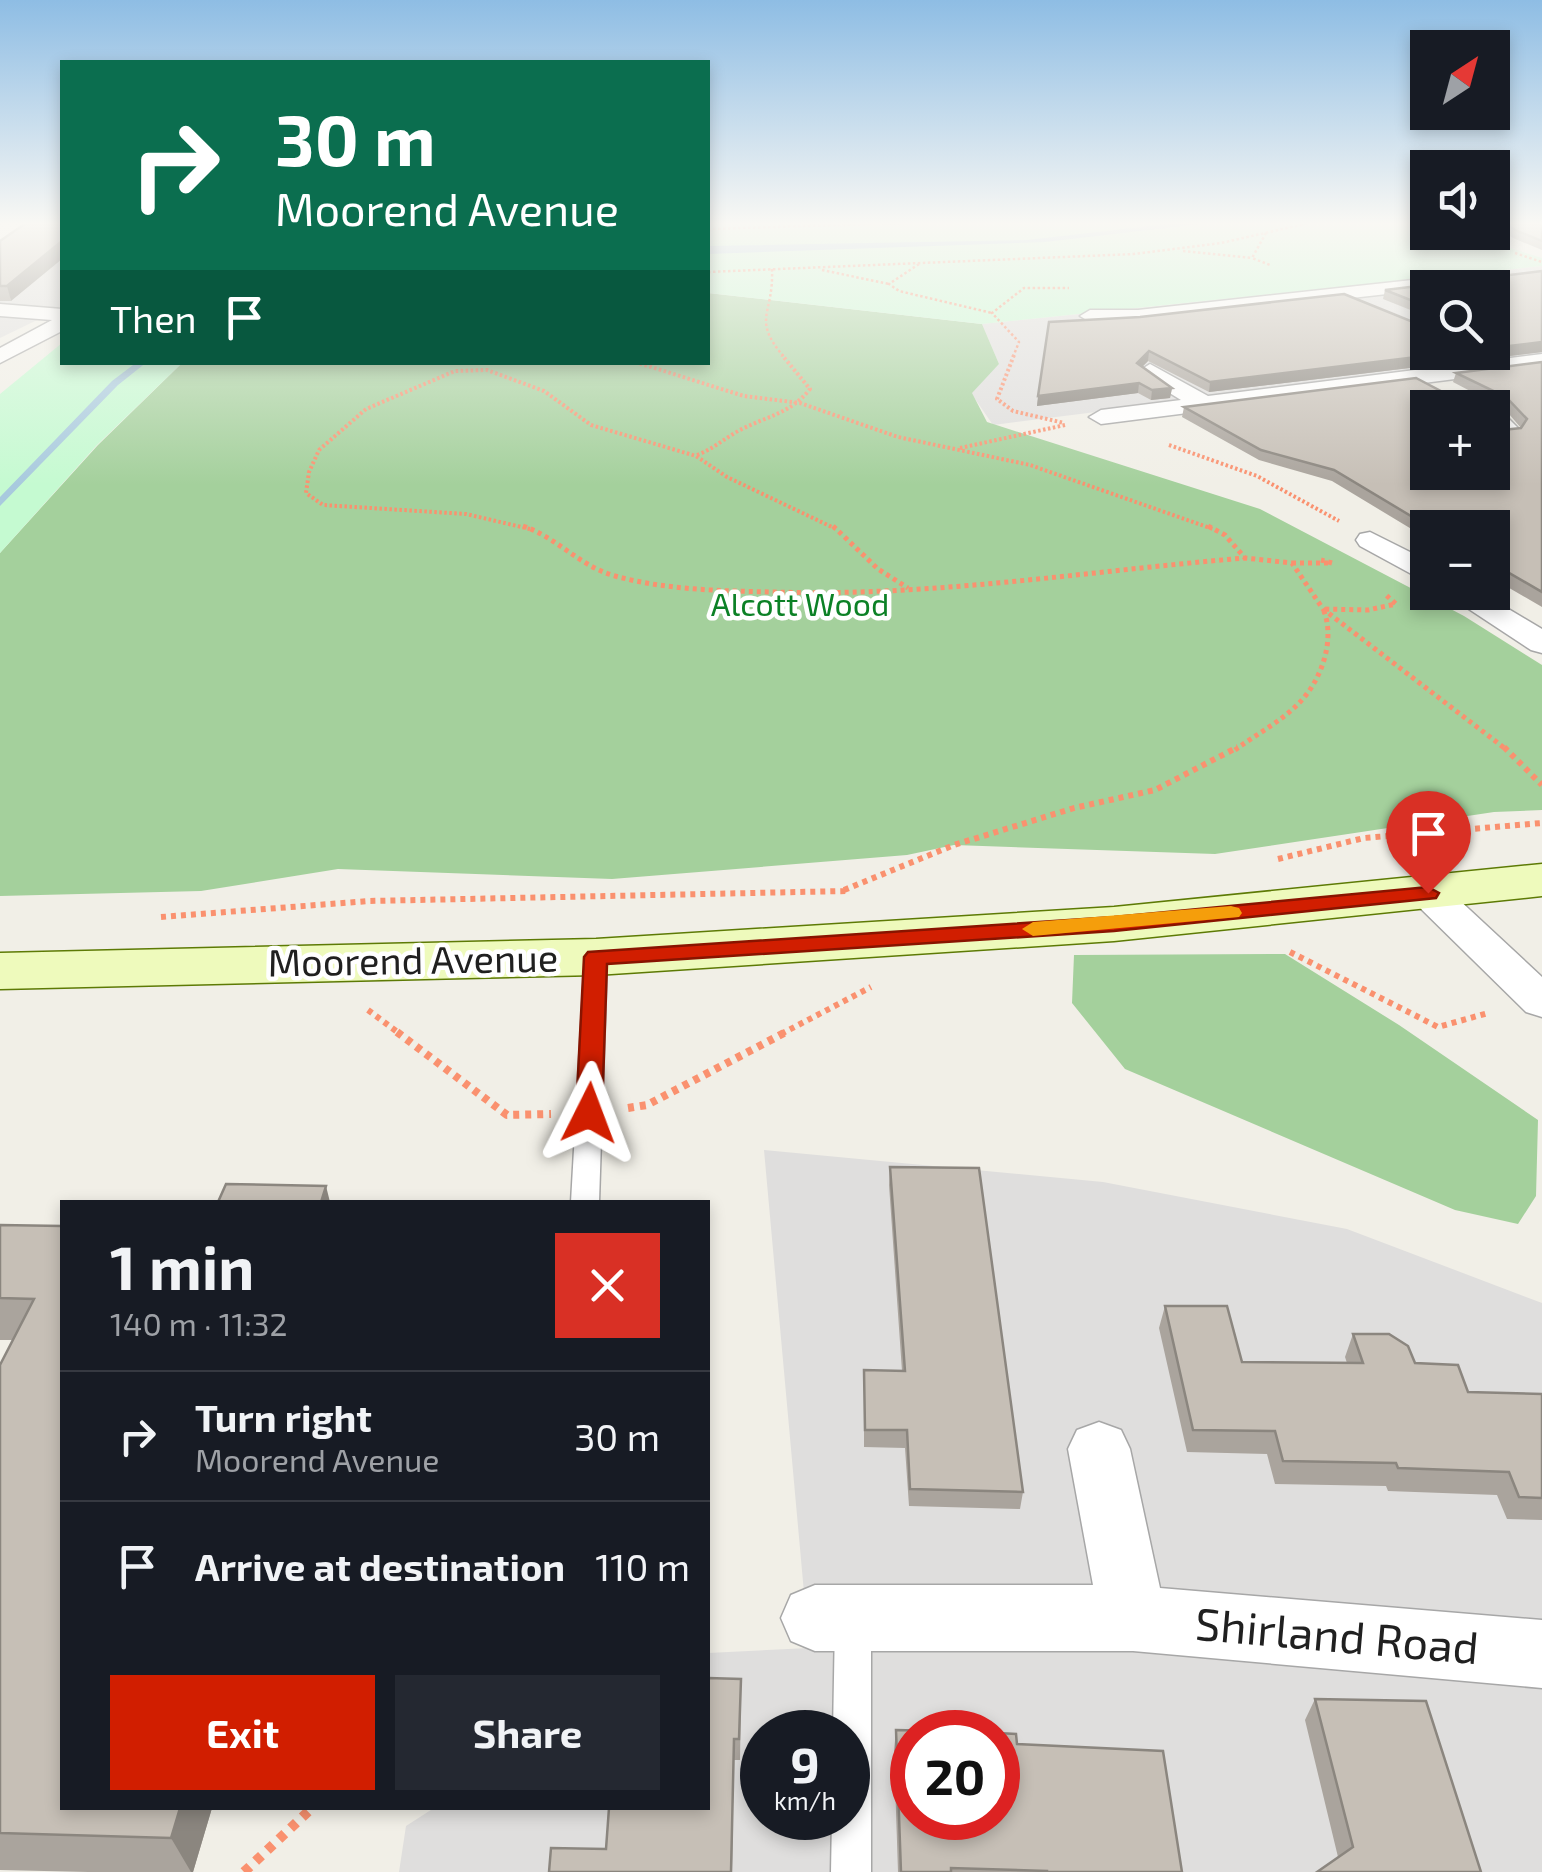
<!DOCTYPE html>
<meta charset="utf-8">
<style>
:root{--surface:#171b24;--page:#242831;--text:#f1f3f6;--muted:#9ea1a6;--line:#363941;--accent:#d11e00}
body{margin:0;font-family:"Exo 2",sans-serif;background:var(--page);color:var(--text);height:100vh;display:flex;flex-direction:column;font-size:38px;white-space:nowrap}
*{box-sizing:border-box;margin:0}
p{font-size:32px;color:var(--muted)}
.icon{flex:none;width:55px;height:55px;fill:none;stroke:currentColor;stroke-width:2;stroke-linecap:round;stroke-linejoin:round}
.map{position:relative;flex:1;overflow:hidden}
.sheet{position:absolute;left:60px;top:1200px;width:650px;height:610px;display:flex;flex-direction:column;background:var(--surface);border-radius:0px;box-shadow:0 5px 15px #0003}
.sheet>*{flex:none}
.hud{position:absolute;left:60px;top:60px;width:650px;height:305px;border-radius:0px;box-shadow:0 5px 15px #0003;background:#0b6e4f;color:#fff;overflow:hidden}
.needle{width:65px;rotate:36deg}
.controls{position:absolute;left:1410px;top:30px;display:grid;gap:20px}
.controls a{display:grid;place-items:center;width:100px;height:100px;border-radius:0px;background:var(--surface);box-shadow:0 5px 15px #0003;font-size:50px}
.speed{position:absolute;left:740px;top:1710px;display:flex;gap:20px;font-size:50px;font-weight:700;text-align:center}
.speed>*{display:grid;place-content:center;width:130px;height:130px;border-radius:50%;background:var(--surface);box-shadow:0 5px 15px #0003;line-height:1}
.speed small{font-size:25px;font-weight:400}
.speed .limit{border:15px solid #d22;background:#fff;color:#111}
.pin{position:absolute;display:grid;place-items:center;width:85px;height:85px;color:#fff;margin:-102px -42px;border-radius:50% 50% 50% 0;rotate:-45deg;box-shadow:0 0 10px #0007}
.pin .icon{rotate:45deg}
.me{position:absolute;width:110px;margin:-55px;rotate:3deg;stroke-linejoin:round;filter:drop-shadow(0 0 8px #0008)}
.turn{display:flex;align-items:center;gap:35px;height:210px;padding:0 50px;font-size:45px}
.turn .icon{width:130px;height:130px;stroke-width:2.5}
.turn b{display:block;font-size:70px;line-height:85px}
.then{display:flex;align-items:center;height:95px;padding:0 50px;background:#0003;gap:20px;font-size:38px}
.round{display:grid;place-items:center;flex:none;width:105px;height:105px;border-radius:0px;background:var(--page)}
.head{display:flex;align-items:center;justify-content:space-between;height:170px;padding:0 50px}
h1{font-size:60px;font-weight:700;line-height:75px}
.cta{display:flex;gap:20px;margin-top:auto;padding:20px 50px}
.cta a{flex:1;height:115px;border-radius:0px;background:var(--accent);color:#fff;font-size:40px;font-weight:700;line-height:115px;text-align:center}
.cta a+a{background:var(--page);color:var(--text)}
ul{padding:0;list-style:none}
li{display:flex;align-items:center;gap:30px;height:130px;padding:0 50px;border-top:2px solid var(--line)}
li div{flex:1}
li b{display:block;font-size:38px}
li em{font-style:normal}
.map>svg:first-child{display:block}
.residential{fill:#dfdedd;fill-rule:evenodd}
.forest{fill:#a4d09c}
.park{fill:#c5fad1}
.water{fill:#a8cade}
.lines{fill:none;stroke-linecap:round;stroke-linejoin:round}
.stream{fill:#a8cade;fill-rule:evenodd}
.lane-casing{stroke:#a7a7a7;stroke-width:3}
.street-casing{stroke:#a7a7a7;stroke-width:3}
.secondary-casing{stroke:#5d7a05;stroke-width:3}
.path-far5{stroke:#fa916f;stroke-width:2.5;stroke-dasharray:2.5 2.5;stroke-linecap:butt}
.path-far4{stroke:#fa916f;stroke-width:4;stroke-dasharray:2.5 2.5;stroke-linecap:butt}
.path-far3{stroke:#fa916f;stroke-width:5;stroke-dasharray:4 4;stroke-linecap:butt}
.path-far2{stroke:#fa916f;stroke-width:6;stroke-dasharray:5 5;stroke-linecap:butt}
.path-far1{stroke:#fa916f;stroke-width:8;stroke-dasharray:6 6;stroke-linecap:butt}
.path{stroke:#fa916f;stroke-width:10;stroke-dasharray:8 8;stroke-linecap:butt}
.lane{fill:#fff;fill-rule:evenodd}
.street{fill:#fff;fill-rule:evenodd}
.secondary{fill:#eefabc;fill-rule:evenodd}
.wall{fill:#aaa49d;fill-rule:evenodd}
.shaded-wall{fill:#8b867f}
.building{fill:#c6bfb6;stroke:#8b867f;stroke-width:2.5}
.route{fill:#d11e00;stroke:#881400;stroke-width:2.5}
.slow{fill:#f59e0b}
.labels{text-anchor:middle;stroke-width:9;stroke-linejoin:round;paint-order:stroke}
.far-park-label{font-size:32px;fill:#0c8126;stroke:#fff}
.street-label{font-size:38px;fill:#202020;stroke:#fff}
.near-street-label{font-size:45px;fill:#202020;stroke:#fff}
</style>
<div class="map">
<svg width="1542" height="1872" viewBox="0 0 1542 1872">
<rect width="100%" height="100%" fill="#f1efe7"/>
<path class="residential" d="M62 261V308L0 338V263Z
M1542 266V356L993 425 971 393 999 364 982 324ZM1428 288H1492V352H1428Z
M764 1150 1103 1182 1347 1229 1542 1303V1872H399L406 1826 434 1808H708V1653L809 1648ZM762 1732H848V1818H762ZM912 1732H998V1818H912Z"/>
<path class="forest" d="M708 293 982 324 999 364 972 393 987 422 1260 509 1464 616 1542 665V810L1494 812 1215 854 954 845 907 855 612 879 338 869 201 891 0 896V553L98 445 182 363 708 362Z
M1285 954 1399 1025 1538 1120 1536 1196 1518 1224 1455 1210 1125 1069 1072 1003 1074 955Z"/>
<path class="park" d="M708 223H1427L1428 232 1462 233 1542 258V266L982 324 708 293Z
M62 343V362L182 363 97 445 0 553V394Z"/>
<path class="water" d="M1177 223H1209L1045 242 708 254V246L1027 240Z"/>
<g class="lines">
<path class="stream" d="M137 362H147L118 385 0 506V497L112 381Z"/>
<g class="lane-casing">
<path id="lane" d="M596 950 607 957 599 1202H571L585 957Z
M853 1606 866 1611 871 1623V1872H831L832 1818H848V1732H833L835 1623 840 1611Z"/>
</g>
<g class="street-casing">
<path id="street" d="M1486 272 1493 274V282L1138 322H1090L1080 316 1090 310H1138Z
M0 304 62 309V331L0 363V348L52 320 0 316Z
M1542 354V368L1101 424 1089 417 1101 410 1181 400 1142 376 1139 371 1150 364 1208 396Z
M1492 408 1500 410 1520 430 1517 435 1492 439Z
M1370 532 1428 561V583L1360 546 1356 540 1360 534Z
M1443 592H1480L1542 629V653L1531 650Z
M1428 881 1442 884 1542 977V1017L1526 1012 1414 902 1408 893 1414 884Z
M1099 1422 1121 1430 1130 1449 1160 1588 1542 1620V1688L1133 1651H815L791 1641 781 1618 791 1595 815 1585H1093L1068 1449 1077 1430Z"/>
</g>
<g class="secondary-casing">
<path id="secondary" d="M1542 864V896L1114 941 596 975 0 989V953L596 939 1114 907Z"/>
</g>
<path class="path-far5" d="M708 229 906 223
M1455 232 1484 242
M1266 233 1252 258 1270 265
M1183 251 1252 258
M1515 253 1542 262
M919 264 889 284 899 291 992 313
M772 269C774 315 751 318 784 357
M822 270 889 284
M708 272 1134 254 1221 243 1309 223
M1013 357 1019 342 992 313 1024 288H1069"/>
<path class="path-far4" d="M1014 355 997 399 1013 411 1064 423
M635 362 744 396 800 403 898 437 1030 465 1213 529
M1169 445 1257 476 1339 521
M960 448 1065 425
M697 455C713 449 725 438 740 430 767 416 790 414 810 389L782 355
M530 529 466 514 323 505 306 493 309 472 319 450 366 409 455 371 487 370 544 391 591 425 696 456 727 477 836 529"/>
<path class="path-far3" d="M523 526C558 538 579 566 615 576 666 590 722 591 774 592 934 597 1087 571 1245 558
M833 526 878 569 908 588
M1208 526 1225 535 1245 558 1292 563 1323 609 1507 750
M1292 563H1332L1321 560
M1235 750C1255 735 1282 721 1299 703 1322 680 1336 638 1323 609L1368 610 1396 604 1386 595"/>
<path class="path-far2" d="M1504 747 1542 785
M1278 859 1364 838 1542 823
M844 890 954 845 1074 808 1155 790 1238 747
M161 917 369 901 847 891
M1290 952 1438 1027 1488 1013
M368 1010 400 1034
M781 1034 871 987"/>
<path class="path-far1" d="M397 1032 507 1115 551 1114
M628 1108 647 1105 786 1032"/>
<path class="path" d="M244 1872 312 1808"/>
<use href="#lane" class="lane"/>
<use href="#street" class="street"/>
<use href="#secondary" class="secondary"/>
</g>
<path class="wall" d="M1492 223H1542V250L1513 238Z
M0 241 11 301H0Z
M1542 271V352L1209 392 1148 361 1142 367 1172 388 1170 398 1151 400 1138 393 1037 406 1049 322 1140 317 1344 294 1428 328V352H1492V288H1428V317L1383 299 1385 290Z
M1542 362V607L1492 578V528H1428V539L1332 481 1259 460 1182 417 1184 407 1491 402 1453 382 1456 373ZM1491 402 1503 407 1521 428 1493 431Z
M890 1167 1023 1492 1020 1509 909 1506 905 1448 864 1447V1370L902 1371 889 1185Z
M0 1225 62 1226 212 1808 193 1872H88L0 1870V1365L13 1340H0Z
M1165 1306 1242 1362 1347 1363 1345 1357 1353 1334 1415 1363 1468 1392 1542 1394V1520L1507 1519 1497 1495 1388 1491 1386 1486 1275 1484 1267 1454 1187 1452 1159 1328Z
M1315 1699 1481 1872 1338 1857 1305 1720Z
M741 1700 740 1760H734L606 1849Z
M896 1730 1017 1744 1182 1872H898L894 1751Z"/>
<path class="shaded-wall" d="M62 241V259L11 301 7 286Z
M1542 342V352L1209 392 1210 382 1458 352H1492V348Z
M1149 351 1148 361 1136 373 1137 363Z
M1139 383 1138 393 1037 406 1038 396Z
M1172 388 1170 398 1151 400 1152 390Z
M326 1186 330 1202H321Z
M734 1739 732 1872H731Z
M180 1808H212L193 1872H191L171 1838Z"/>
<path class="building" d="M26 223H62V241L7 286H0V241Z
M1505 223H1542V241L1515 230Z
M1542 271V342L1492 348V288H1428V307L1385 290Z
M1344 294 1428 328V352H1458L1210 382 1149 351 1137 363 1172 388 1152 390 1139 383 1038 396 1049 322 1140 317Z
M1542 362V592L1492 563V528H1431L1334 470 1261 450 1184 407 1416 378 1460 401 1491 402 1492 408H1428V472H1492V427L1493 431 1521 428 1527 419 1506 397 1456 373Z
M890 1167 979 1168 1023 1492 910 1489 907 1430H865L864 1370 905 1371Z
M226 1184 326 1186 321 1202H218Z
M0 1225 62 1226V1808H180L171 1838 0 1833V1365L34 1299 0 1298Z
M1165 1306H1227L1242 1362 1363 1363 1353 1334H1389L1408 1346 1415 1363 1458 1365 1468 1392 1542 1394V1498L1519 1497 1509 1472 1398 1468 1396 1463 1283 1461 1275 1431 1193 1430Z
M708 1678 741 1679 739 1739H734L731 1872H549L551 1848 606 1849 609 1808H708Z
M1315 1699 1426 1701 1481 1872H1317L1353 1847Z
M896 1730 976 1732H912V1818H998V1733L1016 1734 1017 1744 1163 1751 1182 1872H1047V1871L951 1868V1872H901Z"/>
<linearGradient id="sky" x2="0" y2="1"><stop stop-color="#8ebde4"/><stop offset="0.46" stop-color="#f9f8f4"/><stop offset="1" stop-color="#f9f8f4" stop-opacity="0"/></linearGradient>
<rect width="1542" height="485" fill="url(#sky)"/>
<path class="route" d="M1428 887 1439 893 1436 898 1114 931 607 964 602 1113 598 1120H579L576 1113 584 957 588 952 1114 917Z"/>
<path class="slow" d="M1231 906 1239 908 1242 913 1239 917 1033 936 1022 929 1033 922Z"/>
<g class="labels">
<g class="far-park-label">
<text x="800" y="616">Alcott Wood</text>
</g>
<g class="street-label">
<text transform="translate(413 961) rotate(-1)" y="13">Moorend Avenue</text>
</g>
<g class="near-street-label">
<text transform="translate(1337 1636) rotate(5)" y="16">Shirland Road</text>
</g>
</g>
</svg>
<div class="controls">
<a><svg class="needle" viewBox="-14 -14 28 28"><path d="M0-13l5 13h-10z" fill="#e53935"/><path d="M0 13l5-13h-10z" fill="#9ea1a6"/></svg></a>
<a><svg class="icon" aria-label="sound" viewBox="0 0 24 24"><path d="M4 9h4l5-4v14l-5-4H4zM17 9q2 3 0 6"/></svg></a>
<a><svg class="icon" aria-label="search" viewBox="0 0 24 24"><circle cx="10" cy="10" r="6"/><path d="M15 15l6 6"/></svg></a>
<a>+</a>
<a>−</a>
</div>
<div class="speed"><div>9<small>km/h</small></div><div class="limit">20</div></div>
<div class="pin" style="left:1428px;top:893px;background:#d93025"><svg class="icon" aria-label="arrive" viewBox="0 0 24 24"><path d="M6 21V4h12l-3 4 3 4H6"/></svg></div>
<svg class="me" style="left:589px;top:1113px" viewBox="-20 -20 40 40"><path d="M0-17L14 15 0 8-14 15z" fill="#d11e00" stroke="#fff" stroke-width="4"/></svg>
<div class="hud">
<div class="turn"><svg class="icon" aria-label="right" viewBox="0 0 24 24"><path d="M7 20v-9h11M14 6l5 5-5 5"/></svg><div><b>30 m</b>Moorend Avenue</div></div>
<div class="then">Then<svg class="icon" aria-label="arrive" viewBox="0 0 24 24"><path d="M6 21V4h12l-3 4 3 4H6"/></svg></div>
</div>
<section class="sheet">
<div class="head"><div><h1>1 min</h1><p>140 m · 11:32</p></div><a class="round" style="background:#d93025;color:#fff"><svg class="icon" aria-label="close" viewBox="0 0 24 24"><path d="M6 6l12 12M18 6L6 18"/></svg></a></div>
<ul>
<li><svg class="icon" aria-label="right" viewBox="0 0 24 24"><path d="M7 20v-9h11M14 6l5 5-5 5"/></svg><div><b>Turn right</b><p>Moorend Avenue</p></div><em>30 m</em></li>
<li><svg class="icon" aria-label="arrive" viewBox="0 0 24 24"><path d="M6 21V4h12l-3 4 3 4H6"/></svg><div><b>Arrive at destination</b></div><em>110 m</em></li>
</ul>
<div class="cta"><a>Exit</a><a>Share</a></div>
</section>
</div>
